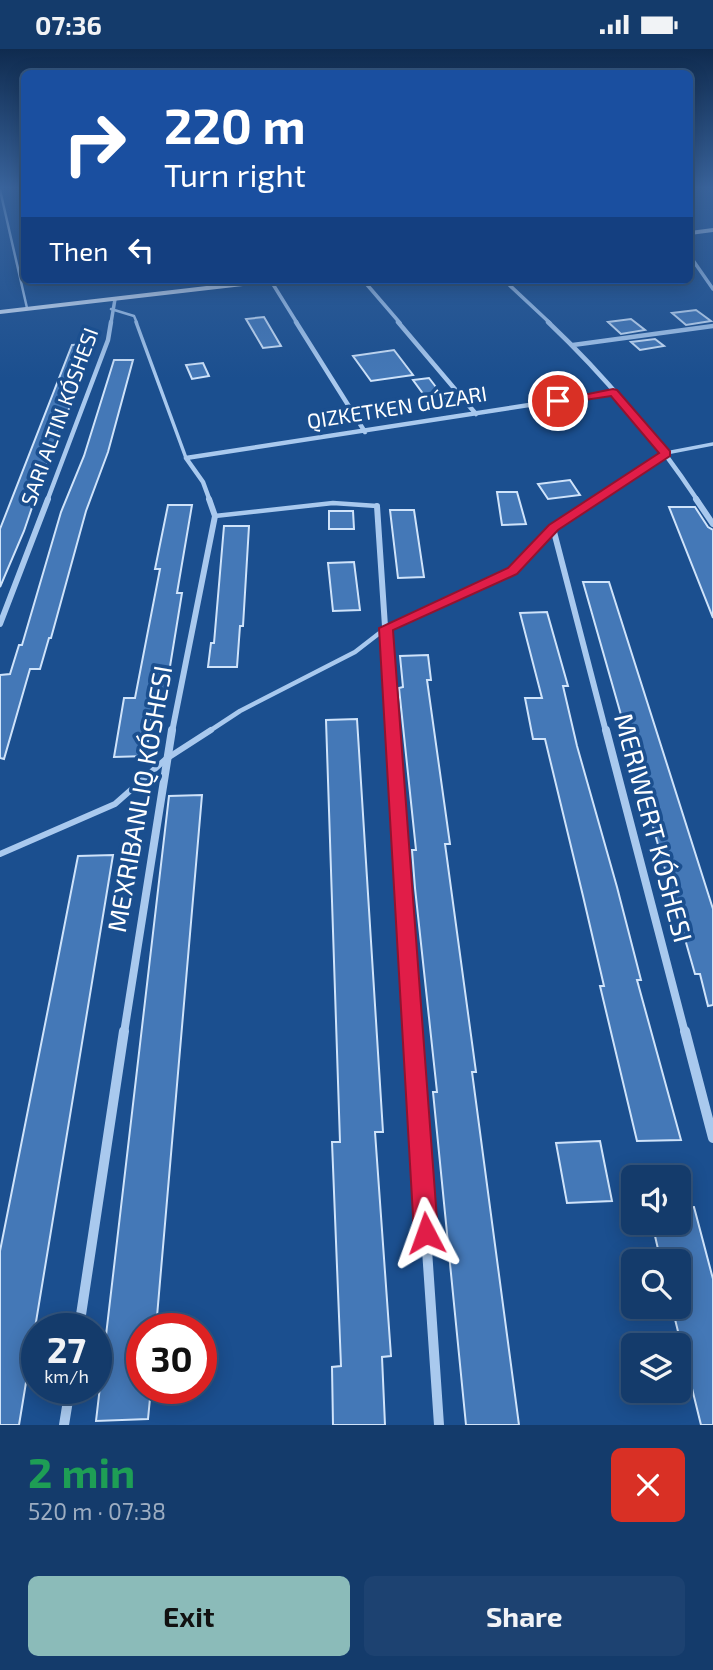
<!DOCTYPE html>
<meta charset="utf-8">
<style>
:root{--surface:#143b6b;--page:#1d4271;--text:#f1f3f6;--muted:#9dadc1;--line:#33557e;--accent:#8bbbb9}
body{margin:0;font-family:"Exo 2",sans-serif;background:var(--page);color:var(--text);height:100vh;display:flex;flex-direction:column;font-size:26px;white-space:nowrap}
*{box-sizing:border-box;margin:0}
p{font-size:23px;color:var(--muted)}
.icon{flex:none;width:38px;height:38px;fill:none;stroke:currentColor;stroke-width:2;stroke-linecap:round;stroke-linejoin:round}
.map{position:relative;height:1376px;overflow:hidden}
.panel{display:flex;flex-direction:column;background:var(--surface);flex:1}
.panel>*{flex:none}
.banner{position:absolute;left:21px;top:21px;width:672px;height:214px;border-radius:10px;box-shadow:0 4px 18px #0003,0 0 0 2px var(--line);background:#1a4fa0;color:#fff;overflow:hidden}
.buttons{position:absolute;left:621px;top:1116px;display:grid;gap:14px}
.buttons a{display:grid;place-items:center;width:70px;height:70px;border-radius:10px;background:var(--surface);box-shadow:0 4px 18px #0003,0 0 0 2px var(--line);font-size:35px}
.speed{position:absolute;left:21px;top:1264px;display:flex;gap:14px;font-size:35px;font-weight:700;text-align:center}
.speed>*{display:grid;place-content:center;width:91px;height:91px;border-radius:50%;background:var(--surface);box-shadow:0 4px 18px #0003,0 0 0 2px var(--line);line-height:1}
.speed small{font-size:18px;font-weight:400}
.speed .limit{border:10px solid #d22;background:#fff;color:#111}
.pin{position:absolute;display:grid;place-items:center;width:60px;height:60px;color:#fff;margin:-30px;border:4px solid #fff;border-radius:50%;box-shadow:0 2px 7px #0007}
.me{position:absolute;width:77px;margin:-38px;rotate:356deg;stroke-linejoin:round;filter:drop-shadow(0 0 5px #0008)}
.turn{display:flex;align-items:center;gap:24px;height:147px;padding:0 28px;font-size:32px}
.turn .icon{width:91px;height:91px;stroke-width:2.5}
.turn b{display:block;font-size:49px;line-height:60px}
.then{display:flex;align-items:center;height:66px;padding:0 28px;background:#0003;gap:14px;font-size:26px}
.round{display:grid;place-items:center;flex:none;width:74px;height:74px;border-radius:10px;background:var(--page)}
.summary{display:flex;align-items:center;justify-content:space-between;height:119px;padding:0 28px}
h1{font-size:42px;font-weight:700;line-height:52px;color:#1e9e55}
.action{display:flex;gap:14px;margin-top:auto;padding:14px 28px}
.action a{flex:1;height:80px;border-radius:10px;background:var(--accent);color:#111;font-size:28px;font-weight:700;line-height:80px;text-align:center}
.action a+a{background:var(--page);color:var(--text)}
.status{display:flex;justify-content:space-between;align-items:center;height:49px;padding:0 35px;background:var(--surface);direction:ltr}
.status svg{height:19px;fill:currentColor}
.map>svg:first-child{display:block}
.building{fill:#4478b7;stroke:#cfe3fa;stroke-width:2}
.lines{fill:none;stroke-linecap:round;stroke-linejoin:round}
.lane-far3{stroke:#a9c9ee;stroke-width:2.5}
.lane-far2{stroke:#a9c9ee;stroke-width:3.5}
.lane-far1{stroke:#a9c9ee;stroke-width:4.5}
.lane{stroke:#a9c9ee;stroke-width:6}
.street-far4{stroke:#a9c9ee;stroke-width:3.5}
.street-far3{stroke:#a9c9ee;stroke-width:4.5}
.street-far2{stroke:#a9c9ee;stroke-width:6}
.street-far1{stroke:#a9c9ee;stroke-width:8}
.street{stroke:#a9c9ee;stroke-width:10}
.secondary{fill:#d6e6fa;fill-rule:evenodd}
.route{fill:#e11d48;stroke:#92132f;stroke-width:2}
.labels{text-anchor:middle;stroke-width:7;stroke-linejoin:round;paint-order:stroke}
.far-street-label{font-size:21px;fill:#fff;stroke:#1b4f8f}
.street-label{font-size:26px;fill:#fff;stroke:#1b4f8f}
</style>
<div class="status"><b>07:36</b><svg viewBox="0 0 49 12"><path d="M0 12V9h3v3zM5 12V6h3v6zM10 12V3h3v9zM15 12V0h3v12zM26 1h20v11H26zM47 4h2v5h-2z"/></svg></div>
<div class="map">
<svg width="713" height="1376" viewBox="0 0 713 1376">
<rect width="100%" height="100%" fill="#1b4f8f"/>
<path class="building" d="M696 261 711 272 686 276 672 264Z
M264 268 281 297 263 299 246 270Z
M631 270 645 281 621 285 608 273Z
M655 290 664 297 640 301 631 293Z
M88 295 89 303 62 379H59L24 482 0 538V480L72 296Z
M394 301 413 326 371 332 353 307Z
M114 311H133L108 403 86 462 51 589H49L40 620H30L4 710 0 709V626L10 625 19 596H22L61 463 84 407Z
M203 314 209 327 192 330 186 316Z
M429 329 449 355 432 357 413 331Z
M570 431 580 446 548 450 538 435Z
M497 443H517L526 475 502 476Z
M168 456H192L177 544H182L166 642H155L146 707 114 708 124 649H135L160 520H155Z
M669 458H695L708 478 713 481V569Z
M390 461H414L424 528 398 529Z
M329 462H353L354 480H329Z
M224 477H249L243 577H240L237 618H208L211 594H214Z
M354 513 360 561 333 562 328 514Z
M583 533H609L713 860V956L708 957 700 925H695Z
M547 563 568 637H563L577 697 617 838 641 931H637L681 1091 637 1092 600 937H604L583 847 545 690H533L525 649H542L520 564Z
M428 606 431 631H427L450 795H445L476 1023H472L519 1376H466L433 1043H437L415 839 412 801H416L399 639 403 638 400 607Z
M357 670 383 1083H375L391 1307 382 1308 385 1376H333L332 1318 341 1317 332 1093H340L326 671Z
M202 746 156 1279H142V1339H151L148 1370 96 1372 169 747Z
M113 806 19 1376H0V1202L54 930 78 807Z
M600 1092 612 1152 567 1154 556 1094Z
M694 1158 713 1230V1376H701L672 1258H679V1213H661L652 1174H679V1159Z"/>
<g class="lines">
<path class="lane-far3" d="M0 141 27 259
M111 260 134 267 137 274"/>
<path class="lane-far2" d="M136 273 186 409
M594 452 666 404 713 395"/>
<path class="lane-far1" d="M215 467 333 454 377 457
M208 683 240 662 355 603 386 579 513 522 553 479 597 450"/>
<path class="lane" d="M0 805 115 755 166 710 211 681"/>
<path class="street-far4" d="M690 207 713 240
M363 231 400 274
M504 231 550 274
M271 232 297 274
M111 274 115 250"/>
<path class="street-far3" d="M296 273 365 383
M398 273 476 365
M548 273C604 326 655 387 698 452
M573 296 713 277
M47 452 108 291 111 273
M210 452 203 433 186 409 613 343"/>
<path class="street-far2" d="M696 450 713 475
M377 457 392 683
M553 479 606 683
M0 575 48 450
M172 683 215 467 209 450"/>
<path class="street-far1" d="M392 681 413 984
M606 681 685 984
M124 984 172 681"/>
<path class="street" d="M412 982 439 1376
M685 982 713 1089
M79 1279 124 982
M64 1376 70 1339"/>
<path class="secondary" d="M713 179V183L690 186V182Z
M258 231H282L278 233 0 265V261Z"/>
</g>
<linearGradient id="sky" x2="0" y2="1"><stop stop-color="#0f2b4f"/><stop offset="0.42" stop-color="#39639b"/><stop offset="1" stop-color="#39639b" stop-opacity="0"/></linearGradient>
<rect width="713" height="330" fill="url(#sky)"/>
<path class="route" d="M613 340 617 341 670 402V407L558 481 517 525 393 581 438 1184 434 1192 426 1195 418 1192 414 1184 379 579 508 519 549 476 659 404 611 347 558 355 553 352Z"/>
<g class="labels">
<g class="far-street-label">
<text transform="translate(397 359) rotate(-9)" y="7">QIZKETKEN GÚZARI</text>
<text transform="translate(60 368) rotate(-70)" y="7">SARI ALTIN KÓSHESI</text>
</g>
<g class="street-label">
<text transform="translate(140 750) rotate(-80)" y="9">MEXRIBANLIQ KÓSHESI</text>
<text transform="translate(653 779) rotate(75)" y="9">MERIWERT KÓSHESI</text>
</g>
</g>
</svg>
<div class="buttons">
<a><svg class="icon" aria-label="sound" viewBox="0 0 24 24"><path d="M4 9h4l5-4v14l-5-4H4zM17 9q2 3 0 6"/></svg></a>
<a><svg class="icon" aria-label="search" viewBox="0 0 24 24"><circle cx="10" cy="10" r="6"/><path d="M15 15l6 6"/></svg></a>
<a><svg class="icon" aria-label="layers" viewBox="0 0 24 24"><path d="M12 4l9 5-9 5-9-5zM3 14l9 5 9-5"/></svg></a>
</div>
<div class="speed"><div>27<small>km/h</small></div><div class="limit">30</div></div>
<div class="pin" style="left:558px;top:352px;background:#d93025"><svg class="icon" aria-label="arrive" viewBox="0 0 24 24"><path d="M6 21V4h12l-3 4 3 4H6"/></svg></div>
<svg class="me" style="left:426px;top:1184px" viewBox="-20 -20 40 40"><path d="M0-17L14 15 0 8-14 15z" fill="#e11d48" stroke="#fff" stroke-width="4"/></svg>
<div class="banner">
<div class="turn"><svg class="icon" aria-label="right" viewBox="0 0 24 24"><path d="M7 20v-9h11M14 6l5 5-5 5"/></svg><div><b>220 m</b>Turn right</div></div>
<div class="then">Then<svg class="icon" aria-label="left" viewBox="0 0 24 24"><path d="M17 20v-9H6M10 6l-5 5 5 5"/></svg></div>
</div>
</div>
<section class="panel">
<div class="summary"><div><h1>2 min</h1><p>520 m · 07:38</p></div><a class="round" style="background:#d93025;color:#fff"><svg class="icon" aria-label="close" viewBox="0 0 24 24"><path d="M6 6l12 12M18 6L6 18"/></svg></a></div>
<div class="action"><a>Exit</a><a>Share</a></div>
</section>
